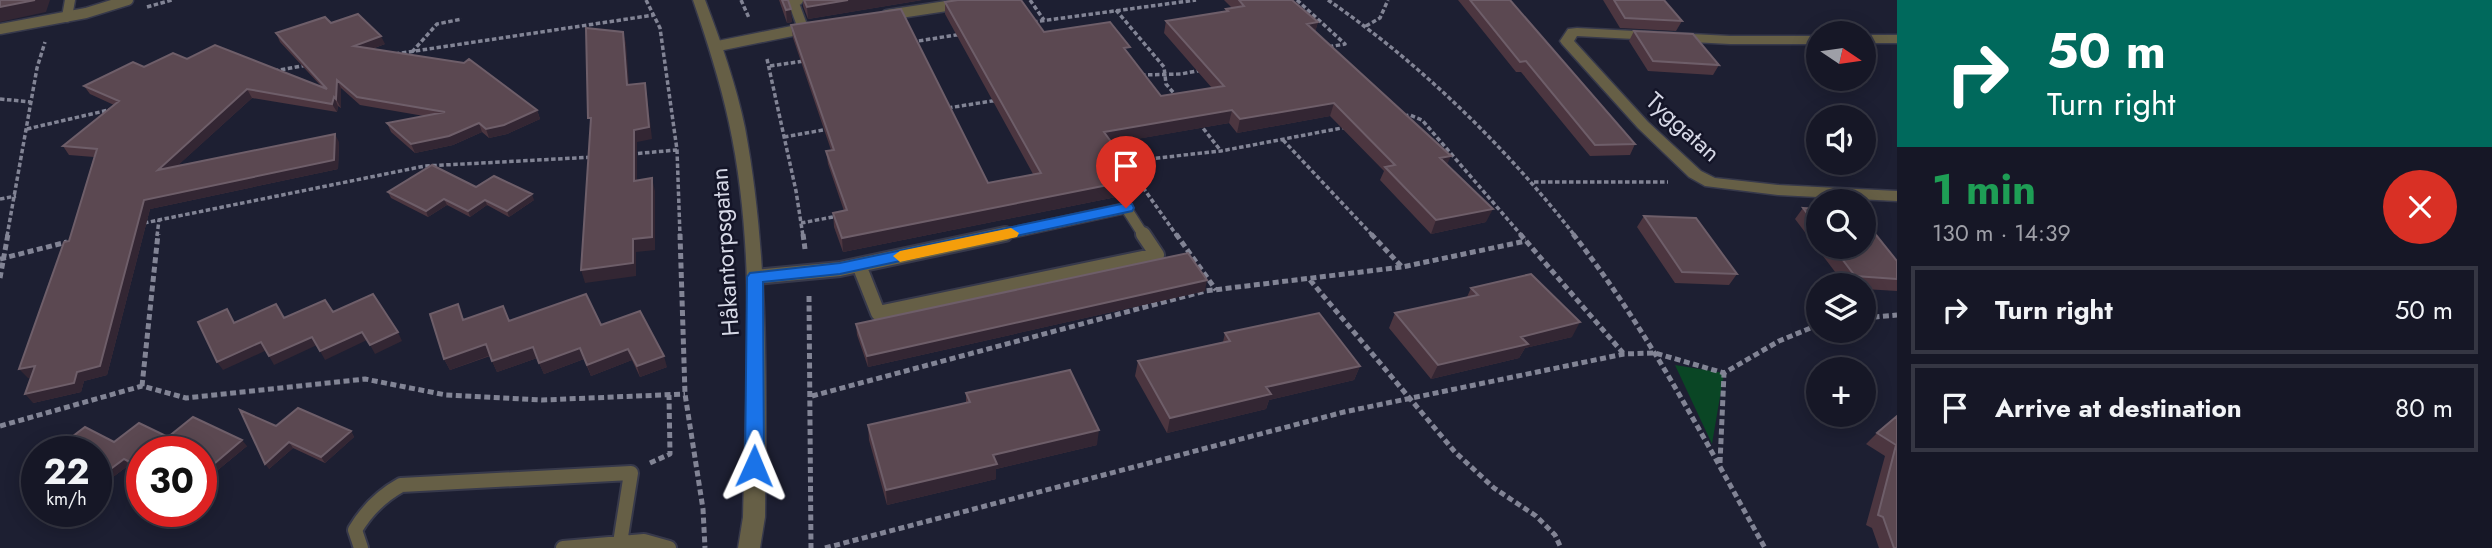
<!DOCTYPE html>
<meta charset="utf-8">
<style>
:root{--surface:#161726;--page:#232432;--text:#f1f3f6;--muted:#9e9fa7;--line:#353643}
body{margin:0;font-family:Jost,sans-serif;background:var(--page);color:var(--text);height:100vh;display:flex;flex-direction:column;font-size:26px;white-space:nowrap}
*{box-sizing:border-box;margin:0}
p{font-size:23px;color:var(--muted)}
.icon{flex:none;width:38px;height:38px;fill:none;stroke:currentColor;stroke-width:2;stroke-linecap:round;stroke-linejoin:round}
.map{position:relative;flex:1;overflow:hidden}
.panel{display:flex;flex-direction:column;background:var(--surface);width:595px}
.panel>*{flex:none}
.top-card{background:#00695c;color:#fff;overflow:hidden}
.needle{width:46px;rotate:103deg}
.controls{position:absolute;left:1806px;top:21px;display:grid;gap:14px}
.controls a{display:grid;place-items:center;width:70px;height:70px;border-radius:50%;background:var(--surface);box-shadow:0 4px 18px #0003,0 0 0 2px var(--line);font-size:35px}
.speed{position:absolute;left:21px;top:436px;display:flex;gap:14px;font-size:35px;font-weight:700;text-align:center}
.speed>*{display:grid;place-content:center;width:91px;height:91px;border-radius:50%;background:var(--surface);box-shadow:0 4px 18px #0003,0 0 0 2px var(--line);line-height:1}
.speed small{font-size:18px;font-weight:400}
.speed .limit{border:10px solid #d22;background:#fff;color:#111}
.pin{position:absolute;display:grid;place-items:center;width:60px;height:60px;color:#fff;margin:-72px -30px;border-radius:50% 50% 50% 0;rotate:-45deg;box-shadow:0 0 7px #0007}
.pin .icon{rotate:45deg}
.me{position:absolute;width:77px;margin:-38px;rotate:1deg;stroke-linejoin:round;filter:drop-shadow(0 0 5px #0008)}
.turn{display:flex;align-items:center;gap:24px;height:147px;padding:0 35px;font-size:32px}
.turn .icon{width:91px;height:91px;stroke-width:2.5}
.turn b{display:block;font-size:49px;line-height:60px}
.round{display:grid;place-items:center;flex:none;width:74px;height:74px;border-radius:37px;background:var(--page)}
.overview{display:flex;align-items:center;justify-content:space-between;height:119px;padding:0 35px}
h1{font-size:42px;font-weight:700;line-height:52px;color:#1e9e55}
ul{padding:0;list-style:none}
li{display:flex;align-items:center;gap:21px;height:88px;margin:0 14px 10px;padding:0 21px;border:4px solid var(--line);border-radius:0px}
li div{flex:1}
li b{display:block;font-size:26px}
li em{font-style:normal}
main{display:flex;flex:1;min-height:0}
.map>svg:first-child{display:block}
.green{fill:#0a4625}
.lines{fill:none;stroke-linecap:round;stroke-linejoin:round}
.service-far1-casing{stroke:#37394b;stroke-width:13}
.service-casing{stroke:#37394b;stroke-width:18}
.minor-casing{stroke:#37394b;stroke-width:3}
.path-far1{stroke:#828495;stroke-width:3.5;stroke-dasharray:4.5 2.5;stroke-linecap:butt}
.path{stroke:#828495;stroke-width:5;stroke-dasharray:6 3.5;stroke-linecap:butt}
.service-far1{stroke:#665f46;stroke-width:10}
.service{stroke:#665f46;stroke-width:14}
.minor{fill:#665f46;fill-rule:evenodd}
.wall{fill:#4c3640}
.shaded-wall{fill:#332633}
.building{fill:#5b4851;stroke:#6e5e69;stroke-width:2}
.route{fill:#1a73e8;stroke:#114b97;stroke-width:2}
.slow{fill:#f59e0b}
.labels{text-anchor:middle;stroke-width:5;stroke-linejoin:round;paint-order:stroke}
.street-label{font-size:24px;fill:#d6d8e6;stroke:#141528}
</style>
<main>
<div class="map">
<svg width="1897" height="548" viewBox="0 0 1897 548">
<rect width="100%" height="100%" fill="#1d1f32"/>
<path class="green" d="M1675 365 1724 373 1712 444Z"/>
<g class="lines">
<g class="service-far1-casing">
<path id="service-far1" d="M798 0 793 1 803 28
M887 15 986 0
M67 17 70 0
M0 29 86 13 128 0
M718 46 807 28
M997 236 1126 208 1144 236"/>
</g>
<g class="service-casing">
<path id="service" d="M859 265 878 313 1157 255 1143 234
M755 277 840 269 1005 234
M361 548 355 530C367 510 381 496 401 485L631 473 620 543
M563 548 644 541 669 548"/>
</g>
<g class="minor-casing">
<path id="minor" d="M693 0H705C721 42 736 84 745 128 769 256 766 387 765 517L760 548H738L743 517C746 387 757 251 729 123 720 81 707 41 693 0Z
M1577 28 1730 36H1818V44H1730L1577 36 1574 41 1648 122 1701 171 1715 178 1778 185 1897 191V201L1778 195 1705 186 1689 177 1638 128 1562 44 1560 41 1568 29Z
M1864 35H1897V43H1864Z"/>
</g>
<path class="path-far1" d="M646 0 660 28 677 150 680 236
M741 0 749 18
M1030 0 1044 20
M1297 0 1345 44 1328 47
M1328 0C1421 64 1506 147 1575 236
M147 7 172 0
M1116 10 1164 67 1166 84 1178 98
M1033 22 1196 0
M1366 26 1380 18 1388 0
M912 42 962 34
M412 52 437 24 462 19
M395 54 654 15
M767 59 796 191 803 236
M770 66 804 61
M274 71 307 65
M1141 75 1181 74 1202 70
M0 99 31 102
M948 108 998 100
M1404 116 1410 115 1422 120 1522 236
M1199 123 1221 151
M27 129 113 109
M784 137 829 129
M1283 140 1373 236
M631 154 677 150
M1121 162 1221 151 1347 127
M1135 176 1177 236
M1534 182H1668
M0 199 16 196
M144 223 425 166 594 157
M801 223 838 216
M7 236 37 68 45 42
M157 236 159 220"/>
<path class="path" d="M680 234 685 394 703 509 705 548
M803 234 805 249
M1176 234 1216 290
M1371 234 1402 267
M1520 234 1623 353
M1573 234C1649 331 1705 441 1765 548
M0 259 67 242
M0 278 8 234
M1310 280 1455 452 1494 488 1536 516 1555 535 1561 548
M809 296 811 548
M1864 318 1897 315
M142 386 158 234
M812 396 1205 291 1402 267 1526 241
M0 426 142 386 186 398 365 379 446 395 542 400 685 394
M650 463 670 454 669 395
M1720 463 1724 373
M825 548 1344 412 1624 354 1655 353 1724 373 1779 341 1818 325"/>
<use href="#service-far1" class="service-far1"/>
<use href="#service" class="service"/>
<use href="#minor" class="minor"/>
</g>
<path class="wall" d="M779 0H788L792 22 787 23Z
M803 0H922L808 19 803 6Z
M1224 0H1292L1318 22 1315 32 1447 165 1486 222 1431 234 1380 180 1384 171 1330 116 1237 133 1229 123 1113 143 1138 179 1136 193 843 252 834 227 833 213 844 211 828 164 826 151 831 150 793 38 791 25 988 183 1033 174 945 14V2L1044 32 1129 55 1161 96 1212 88 1164 33 1166 21 1225 12 1226 9 1232 8Z
M1458 0H1510L1635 144 1630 155 1590 156 1521 72H1516Z
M1603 0H1664L1682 21 1676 31 1620 28Z
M331 23 385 44 372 49 537 110 540 119 507 134 489 138 482 132 453 145 415 153 391 132 387 123 424 116 360 105 341 88V108L338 106 337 112 252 98 178 165 339 142 338 169 150 209 107 375 84 381 81 392 33 403 31 377 28 378 94 157 69 155 63 146 114 105 90 94 84 86 144 67 187 59 321 86 280 42 276 33Z
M1634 31 1719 65 1713 75 1648 71 1629 41Z
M476 187 534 200 509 217 487 205 470 217 447 205 428 217 391 198 388 192Z
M1803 208 1818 209V247H1864L1897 261V291L1864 289V285H1845L1795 219Z
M1644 216 1737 274 1729 285 1675 283 1637 227Z
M1471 288 1572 337 1525 348 1519 358 1431 379 1389 328 1395 313 1467 297Z
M1205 291 868 367 857 335 856 324Z
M509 321 601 325 667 367 640 377 632 360 591 376 584 359 544 374 537 358 497 372 490 356 450 370 444 359Z
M1225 333 1360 366 1354 380 1269 400 1266 409 1167 433 1135 376 1138 361 1223 342Z
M966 393 1097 445 996 469V479L887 505 869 440 868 425 966 403Z
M1897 416V548H1879L1872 528 1866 525 1885 456 1866 444 1877 433Z
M276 426 351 431 354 437 325 463 293 448 269 469Z
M168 437 247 446 213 474 201 469V452H142V472L129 465 101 486 96 484V452L114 442Z"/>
<path class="shaded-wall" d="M35 0H50L46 12 0 22V7Z
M848 0H922L808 19 807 7Z
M791 9 792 22 787 23 786 10Z
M1318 22 1314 35 1307 24Z
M623 32 626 43 630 97 627 85Z
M381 36 385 44 357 54 354 46Z
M337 80 341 88V108L336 99Z
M645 83 647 95 652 139 637 142V193L634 181V130Z
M247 89 252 98 164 178 158 170Z
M334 97 338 106 337 112 332 104Z
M1334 103 1330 116 1237 133 1240 119Z
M537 110 540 119 507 134 489 138 486 129Z
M1232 110 1229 123 1103 145 1104 132Z
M479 123 482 132 453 145 415 153 411 144Z
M335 134 339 142 338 169 150 209 107 375 84 381 81 392 33 403 25 394 77 372 144 200Z
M1451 156 1445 169 1440 158Z
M652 178 655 191V250L636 252V276L585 283 581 270 633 239Z
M1138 179 1136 193 843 252 842 238Z
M532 194 534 200 509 217 507 211Z
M444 199 447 205 428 217 426 211Z
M485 200 487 205 470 217 468 211Z
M1493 209 1486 222 1431 234 1436 220Z
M1207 280 1205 291 868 367 867 356Z
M1580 322 1572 337 1525 348 1519 358 1431 379 1438 365 1521 337Z
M362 332 367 340 325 360 320 351Z
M398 332 402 341 375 354 370 345Z
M312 337 317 345 274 365 269 356Z
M261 342 267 350 223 370 217 362Z
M486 344 491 355 450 370 444 359Z
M533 347 537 358 497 372 492 361Z
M580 348 584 359 544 374 539 363Z
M628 349 632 360 591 376 587 365Z
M664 356 667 367 640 377 637 366Z
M35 366 43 375 28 378 19 369Z
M1360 366 1354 380 1269 400 1266 409 1167 433 1170 418 1266 387Z
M1099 430 1097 445 996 469V479L887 505 886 490 993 455Z
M351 431 354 437 325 463 321 457Z
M242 440 247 446 213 474 208 469Z
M289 442 293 448 269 469 265 464Z
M124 459 129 465 101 486 96 481Z"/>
<path class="building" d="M0 0H35L0 7Z
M782 0H788L791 9 786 10Z
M804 0H848L807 7Z
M958 0H1021L1044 32 1110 22 1130 47 1124 48 1161 96 1224 86 1166 21 1228 11 1226 9 1244 6 1239 0H1292L1318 22 1307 24 1451 156 1440 158 1493 209 1436 220 1385 167 1395 165 1334 103 1240 119 1232 110 1104 132 1138 179 842 238 833 213 847 210 826 151 834 150 791 25 901 9 988 183 1041 173 945 2Z
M1470 0H1510L1635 144 1595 145 1526 61 1520 62Z
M1614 0H1664L1682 21 1625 18Z
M358 14 381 36 354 46 464 63 469 59 537 110 504 125 486 129 479 123 449 136 411 144 387 123 445 112 357 97 337 80 336 99 334 97 332 104 247 89 158 170 335 134 334 160 144 200 100 366 77 372 74 383 25 394 35 366 19 369 64 242 69 241 97 149 63 146 119 101 84 86 133 62 144 67 173 53 187 59 215 45 327 89 276 33 325 17 331 23Z
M586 28 623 32 627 85 645 83 649 127 634 130V181L652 178V237L633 239V263L581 270 591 118H588Z
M1634 31 1693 34 1719 65 1653 61Z
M432 165 476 187 494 176 532 194 507 211 485 200 468 211 444 199 426 211 388 192Z
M1803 208 1818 209V228Z
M1644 216 1696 218 1737 274 1682 272Z
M1864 220 1897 261V279L1855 276 1833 247H1864Z
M1188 253 1207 280 867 356 856 324Z
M1531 274 1580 322 1521 337 1528 344 1438 365 1395 313 1478 295 1471 288Z
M373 294 398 332 370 345 362 332 320 351 312 337 269 356 261 342 217 362 198 322 227 309 234 323 276 304 284 318 325 300 333 312Z
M586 294 601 325 640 311 664 356 637 366 628 349 587 365 580 348 539 363 533 347 492 361 486 344 444 359 430 314 458 304 463 320 503 306 509 321Z
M1319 313 1360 366 1266 387 1271 394 1170 418 1138 361 1230 341 1225 333Z
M1070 370 1099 430 993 455 997 464 886 490 868 425 970 402 966 393Z
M298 408 351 431 321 457 289 442 265 464 240 410 276 426Z
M1897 416V548H1894L1883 517 1878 515 1896 445 1877 433Z
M193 417 242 440 208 469 201 465V452H142V468L124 459 96 480V452H52L85 427 114 442 139 423 168 437Z"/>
<path class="route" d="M1126 203 1132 204 1134 208 1132 211 840 274 763 282 764 466 761 472 754 474 748 472 745 466 747 277 750 273 840 263Z"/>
<path class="slow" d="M1011 228 1019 233 1017 237 900 262 893 256 900 251Z"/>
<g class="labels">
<g class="street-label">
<text transform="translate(1683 127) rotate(42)" y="8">Tyggatan</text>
<text transform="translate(725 252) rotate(-94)" y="8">Håkantorpsgatan</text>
</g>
</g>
</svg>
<div class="controls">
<a><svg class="needle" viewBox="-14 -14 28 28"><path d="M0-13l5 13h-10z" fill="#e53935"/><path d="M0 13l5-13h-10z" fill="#9e9fa7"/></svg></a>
<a><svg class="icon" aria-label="sound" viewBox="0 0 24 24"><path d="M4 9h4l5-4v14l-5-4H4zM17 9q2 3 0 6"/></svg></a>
<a><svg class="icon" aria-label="search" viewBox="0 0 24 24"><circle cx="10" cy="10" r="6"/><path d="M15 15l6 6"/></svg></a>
<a><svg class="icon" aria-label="layers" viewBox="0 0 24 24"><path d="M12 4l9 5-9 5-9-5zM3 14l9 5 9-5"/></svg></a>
<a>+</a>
</div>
<div class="speed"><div>22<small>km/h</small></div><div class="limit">30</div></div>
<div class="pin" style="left:1126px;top:208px;background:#d93025"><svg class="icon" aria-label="arrive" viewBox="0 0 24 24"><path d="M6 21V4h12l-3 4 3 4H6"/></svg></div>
<svg class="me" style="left:754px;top:466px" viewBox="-20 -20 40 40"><path d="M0-17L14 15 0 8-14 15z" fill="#1a73e8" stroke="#fff" stroke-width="4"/></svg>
</div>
<section class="panel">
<div class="top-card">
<div class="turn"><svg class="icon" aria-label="right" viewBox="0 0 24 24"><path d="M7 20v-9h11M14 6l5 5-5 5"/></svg><div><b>50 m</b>Turn right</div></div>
</div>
<div class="overview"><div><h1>1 min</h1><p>130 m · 14:39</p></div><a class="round" style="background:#d93025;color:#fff"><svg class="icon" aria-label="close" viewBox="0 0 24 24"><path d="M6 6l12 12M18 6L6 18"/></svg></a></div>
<ul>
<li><svg class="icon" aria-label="right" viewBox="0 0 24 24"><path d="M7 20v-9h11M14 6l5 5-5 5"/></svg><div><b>Turn right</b></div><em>50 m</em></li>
<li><svg class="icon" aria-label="arrive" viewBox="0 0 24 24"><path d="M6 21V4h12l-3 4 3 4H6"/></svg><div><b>Arrive at destination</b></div><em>80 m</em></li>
</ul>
</section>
</main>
